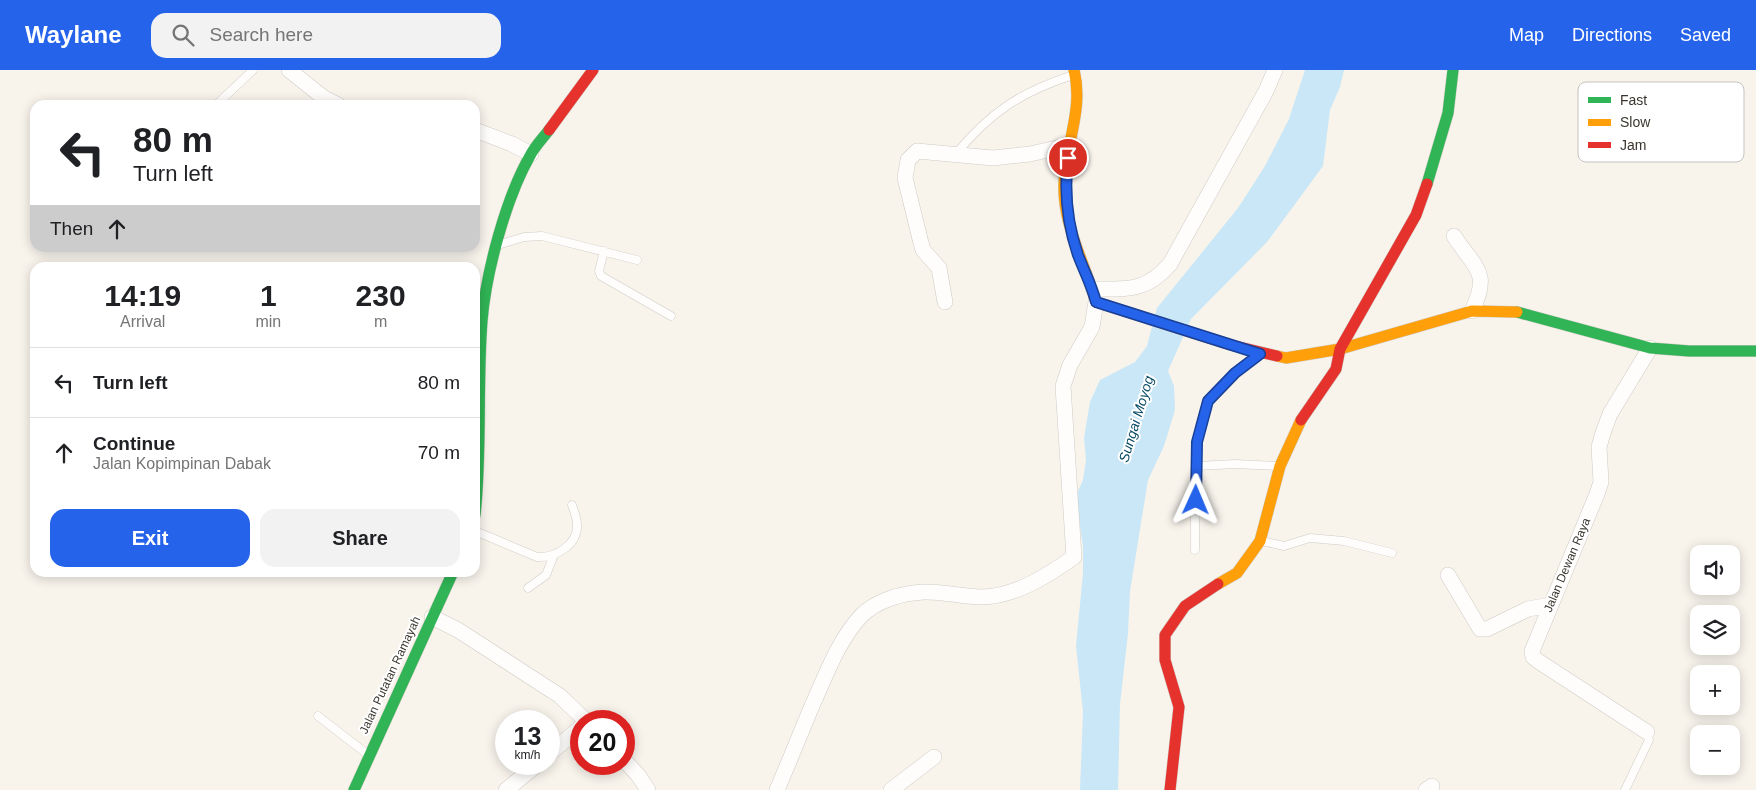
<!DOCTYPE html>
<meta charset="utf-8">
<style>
:root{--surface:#fff;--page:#f2f2f2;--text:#202124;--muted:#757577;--line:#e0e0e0;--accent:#2563eb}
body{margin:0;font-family:Helvetica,sans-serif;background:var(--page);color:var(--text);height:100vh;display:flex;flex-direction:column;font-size:19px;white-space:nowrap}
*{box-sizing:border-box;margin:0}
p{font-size:16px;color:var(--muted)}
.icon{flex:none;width:28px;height:28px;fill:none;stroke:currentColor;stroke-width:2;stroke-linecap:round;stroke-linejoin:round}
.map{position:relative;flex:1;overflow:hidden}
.details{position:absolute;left:30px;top:192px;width:450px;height:315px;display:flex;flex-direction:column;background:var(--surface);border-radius:15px;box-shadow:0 2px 12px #0003}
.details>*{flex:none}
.top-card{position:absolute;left:30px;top:30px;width:450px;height:152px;border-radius:15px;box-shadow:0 2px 12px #0003;background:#fff;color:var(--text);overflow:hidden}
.tools{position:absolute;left:1690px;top:475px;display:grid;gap:10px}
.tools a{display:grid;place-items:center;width:50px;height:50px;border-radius:10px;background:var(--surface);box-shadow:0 2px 12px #0003;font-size:25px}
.speed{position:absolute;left:495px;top:640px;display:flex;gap:10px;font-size:25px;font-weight:700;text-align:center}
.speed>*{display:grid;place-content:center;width:65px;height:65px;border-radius:50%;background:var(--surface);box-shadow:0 2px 12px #0003;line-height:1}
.speed small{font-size:12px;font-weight:400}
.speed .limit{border:8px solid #d22;background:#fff;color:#111}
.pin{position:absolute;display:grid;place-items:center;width:42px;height:42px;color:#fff;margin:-21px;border:2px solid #fff;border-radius:50%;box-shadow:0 1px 5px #0007}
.me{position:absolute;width:55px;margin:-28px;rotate:1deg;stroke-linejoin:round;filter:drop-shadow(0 0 4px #0008)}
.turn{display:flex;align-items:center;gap:18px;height:105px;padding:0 20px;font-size:22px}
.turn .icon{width:65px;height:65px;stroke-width:2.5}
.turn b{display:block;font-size:35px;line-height:42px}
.then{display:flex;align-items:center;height:48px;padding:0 20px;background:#0003;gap:10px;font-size:19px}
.eta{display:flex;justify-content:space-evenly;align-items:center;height:85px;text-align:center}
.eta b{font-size:30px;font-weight:600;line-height:35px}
.cta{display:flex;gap:10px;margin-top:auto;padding:10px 20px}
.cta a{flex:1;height:58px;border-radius:15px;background:var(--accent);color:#fff;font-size:20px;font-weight:600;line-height:58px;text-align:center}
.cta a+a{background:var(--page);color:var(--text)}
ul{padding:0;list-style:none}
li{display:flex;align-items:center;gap:15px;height:70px;padding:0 20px;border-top:1px solid var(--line)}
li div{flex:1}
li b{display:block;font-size:19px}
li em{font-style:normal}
header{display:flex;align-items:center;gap:30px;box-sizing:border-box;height:70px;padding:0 25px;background:var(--accent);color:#fff}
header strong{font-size:24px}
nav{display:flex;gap:28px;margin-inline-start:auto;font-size:18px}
.search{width:350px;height:45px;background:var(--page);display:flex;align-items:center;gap:12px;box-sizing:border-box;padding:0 18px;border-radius:15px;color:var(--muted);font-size:19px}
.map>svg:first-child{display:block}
.water{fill:#c9e7f6}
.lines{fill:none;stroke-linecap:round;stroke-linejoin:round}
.lane-casing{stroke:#cfcbc4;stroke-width:9}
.street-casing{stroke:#cfcbc4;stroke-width:16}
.fast-casing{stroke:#cfcbc4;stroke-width:12}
.slow-casing{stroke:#cfcbc4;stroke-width:12}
.jam-casing{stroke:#cfcbc4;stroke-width:12}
.lane{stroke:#fefdfc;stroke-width:8}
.street{stroke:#fefdfc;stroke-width:15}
.fast{stroke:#30b455;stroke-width:11}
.slow{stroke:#ff9f0a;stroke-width:11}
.jam{stroke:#e5322d;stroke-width:11}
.route-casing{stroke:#184099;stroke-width:12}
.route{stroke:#2563eb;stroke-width:9}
.labels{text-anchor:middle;stroke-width:4;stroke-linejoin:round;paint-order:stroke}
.street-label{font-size:12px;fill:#3a362f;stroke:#fff}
.water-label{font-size:14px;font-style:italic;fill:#084a65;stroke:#fff}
.key{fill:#fff;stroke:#c4c3c1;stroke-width:1}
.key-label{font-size:14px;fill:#3a362f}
</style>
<header>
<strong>Waylane</strong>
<div class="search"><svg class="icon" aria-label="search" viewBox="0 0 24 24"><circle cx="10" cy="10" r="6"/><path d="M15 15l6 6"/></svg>Search here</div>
<nav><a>Map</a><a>Directions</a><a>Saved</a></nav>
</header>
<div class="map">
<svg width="1756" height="720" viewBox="0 0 1756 720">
<rect width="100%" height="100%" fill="#f8f4ec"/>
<path class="water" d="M1305 0H1344L1340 17 1330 40 1323 96 1267 172 1191 249 1168 301 1174 316 1175 340 1164 376 1148 410 1130 521 1128 563 1120 634 1118 720H1080L1083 642 1076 576 1083 503V477L1076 426 1083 410 1086 390 1084 368 1090 332 1100 310 1135 292 1147 276 1157 238 1238 138 1265 96 1289 49Z"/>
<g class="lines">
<g class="lane-casing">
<path id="lane" d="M216 35 253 0
M955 85C990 42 1021 22 1073 5
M501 174 524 167 542 166 637 190
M604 181 599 201 601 206 671 246
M1197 396 1235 394 1277 396
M475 461 537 487C555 488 578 475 577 455 577 448 574 441 572 435
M1262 471 1284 476 1310 468 1344 471 1392 483
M1195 480C1196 438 1190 369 1208 332 1215 318 1245 296 1258 285
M528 518 546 505 554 485
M318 646 367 684
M1625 720 1649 670 1647 662"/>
</g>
<g class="street-casing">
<path id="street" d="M289 0 324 28 338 35
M475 60 512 74 531 84
M1454 166C1475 199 1491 201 1472 241
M1093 219C1127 219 1146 222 1170 194L1266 21 1275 0
M945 232 939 198 923 180 921 173 905 108 908 90 917 81 993 88 1030 84 1070 75
M1448 505 1480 559H1487L1528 539 1550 535
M432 547 458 560 560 626 586 651
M1647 662 1538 591 1533 587 1532 581 1597 424 1601 412 1599 377 1603 363 1610 344 1650 278
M549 684 581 657
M624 690 638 705 648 720
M506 720 538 694
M777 720C790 690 802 659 815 629 828 600 839 570 861 546 877 530 902 523 924 522 943 521 962 527 981 527 1014 527 1047 506 1074 487L1063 316 1070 295 1092 257 1096 232
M891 720 934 687
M1426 720 1432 716"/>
</g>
<g class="fast-casing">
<path id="fast" d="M1427 114 1448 43 1453 0
M1517 242 1650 278 1689 281H1756
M475 445C482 381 477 316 482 251 486 202 506 127 531 84 536 75 543 68 549 60
M354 720 453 502"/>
</g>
<g class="slow-casing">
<path id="slow" d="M1074 0C1084 40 1065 75 1064 115 1063 154 1083 189 1094 226
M1277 286 1286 288 1340 279 1472 241 1517 242
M1218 514 1237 503 1260 471 1280 396 1301 350"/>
</g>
<g class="jam-casing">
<path id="jam" d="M549 60 593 0
M1094 226 1096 232 1231 275 1277 286
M1301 350 1336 299 1340 279 1416 145 1427 114
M1170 720 1179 637 1165 590V565L1185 536 1218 514"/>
</g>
<use href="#lane" class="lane"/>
<use href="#street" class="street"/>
<use href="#fast" class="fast"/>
<use href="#slow" class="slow"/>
<use href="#jam" class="jam"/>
</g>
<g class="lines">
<g class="route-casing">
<path id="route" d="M1068 88C1064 121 1067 153 1078 185 1084 201 1092 216 1096 232L1260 284 1235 303 1208 331 1197 372 1196 430"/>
</g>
<use href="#route" class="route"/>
</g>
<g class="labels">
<g class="street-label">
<text transform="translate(1567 495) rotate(-67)" y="4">Jalan Dewan Raya</text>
<text transform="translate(390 605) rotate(-65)" y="4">Jalan Putatan Ramayah</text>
</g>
<g class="water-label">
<text transform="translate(1136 349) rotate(-73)" y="5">Sungai Moyog</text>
</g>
</g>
<rect x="1578" y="12" width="166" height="80" rx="8" class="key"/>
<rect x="1588" y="27" width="23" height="6" fill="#30b455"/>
<rect x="1588" y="49" width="23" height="7" fill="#ff9f0a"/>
<rect x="1588" y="72" width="23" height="6" fill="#e5322d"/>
<g class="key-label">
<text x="1620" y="35">Fast</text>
<text x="1620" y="57">Slow</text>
<text x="1620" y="80">Jam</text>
</g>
</svg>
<div class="tools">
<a><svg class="icon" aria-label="sound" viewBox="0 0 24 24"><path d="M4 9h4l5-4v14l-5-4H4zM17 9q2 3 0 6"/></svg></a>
<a><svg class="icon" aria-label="layers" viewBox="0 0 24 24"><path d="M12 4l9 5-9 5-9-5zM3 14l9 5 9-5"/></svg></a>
<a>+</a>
<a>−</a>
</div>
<div class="speed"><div>13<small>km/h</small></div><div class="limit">20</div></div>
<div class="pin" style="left:1068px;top:88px;background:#d93025"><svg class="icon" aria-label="arrive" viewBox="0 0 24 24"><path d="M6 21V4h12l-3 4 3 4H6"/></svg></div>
<svg class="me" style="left:1196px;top:430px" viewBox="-20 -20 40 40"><path d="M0-17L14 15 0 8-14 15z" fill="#2563eb" stroke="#fff" stroke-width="4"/></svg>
<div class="top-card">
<div class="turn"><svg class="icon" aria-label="left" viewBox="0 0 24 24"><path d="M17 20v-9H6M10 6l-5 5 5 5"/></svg><div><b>80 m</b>Turn left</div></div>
<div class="then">Then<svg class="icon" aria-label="ahead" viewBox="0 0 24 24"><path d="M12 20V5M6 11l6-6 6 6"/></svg></div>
</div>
<section class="details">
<div class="eta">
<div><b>14:19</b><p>Arrival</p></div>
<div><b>1</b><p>min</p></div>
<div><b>230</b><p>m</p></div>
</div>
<ul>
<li><svg class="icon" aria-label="left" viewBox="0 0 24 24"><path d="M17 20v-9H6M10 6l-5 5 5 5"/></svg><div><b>Turn left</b></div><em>80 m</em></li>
<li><svg class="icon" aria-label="ahead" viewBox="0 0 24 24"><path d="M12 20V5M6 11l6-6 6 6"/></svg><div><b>Continue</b><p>Jalan Kopimpinan Dabak</p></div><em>70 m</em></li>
</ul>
<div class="cta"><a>Exit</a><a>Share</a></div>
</section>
</div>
